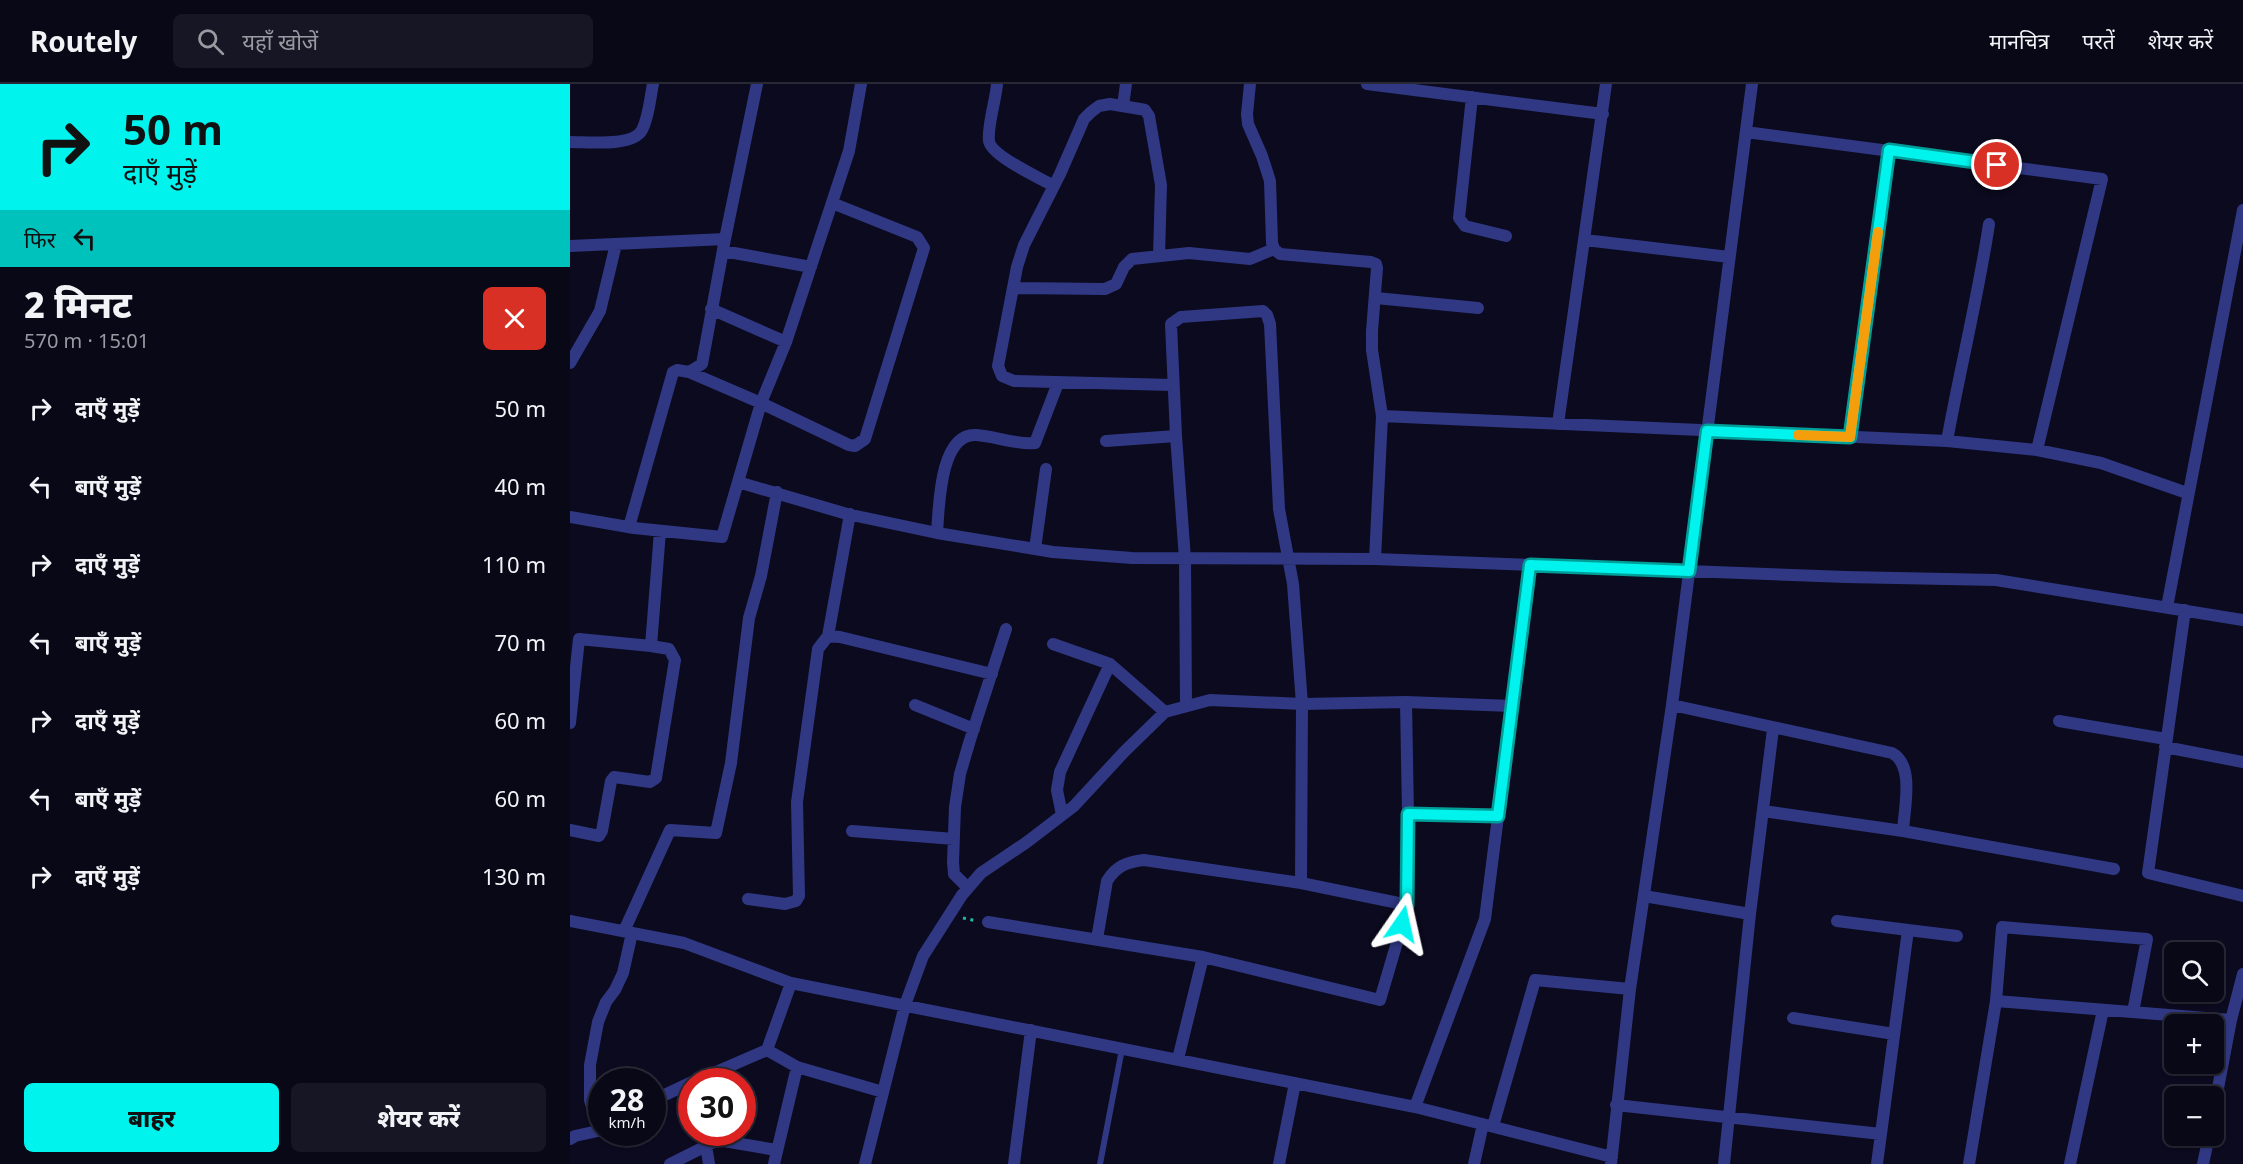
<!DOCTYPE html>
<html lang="hi">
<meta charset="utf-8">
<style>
:root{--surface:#080817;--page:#161624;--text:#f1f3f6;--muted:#989aa1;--line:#292936;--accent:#00f3ec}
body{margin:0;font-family:"Noto Sans","Noto Sans Devanagari",sans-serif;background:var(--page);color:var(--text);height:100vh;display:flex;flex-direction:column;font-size:22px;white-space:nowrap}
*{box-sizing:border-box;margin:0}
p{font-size:20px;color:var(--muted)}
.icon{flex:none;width:33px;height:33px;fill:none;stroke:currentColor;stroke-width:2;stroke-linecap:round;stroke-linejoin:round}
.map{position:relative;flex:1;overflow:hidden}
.sheet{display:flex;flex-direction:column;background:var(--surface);width:570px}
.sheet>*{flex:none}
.guide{background:#00f3ec;color:#111;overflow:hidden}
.tools{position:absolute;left:1594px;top:858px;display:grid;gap:12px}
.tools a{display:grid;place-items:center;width:60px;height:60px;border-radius:9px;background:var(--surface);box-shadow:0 2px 4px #0004,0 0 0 2px var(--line);font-size:30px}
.speed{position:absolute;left:18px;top:984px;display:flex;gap:12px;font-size:30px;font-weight:700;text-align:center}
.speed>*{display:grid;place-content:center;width:78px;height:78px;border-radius:50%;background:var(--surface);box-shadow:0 2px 4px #0004,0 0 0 2px var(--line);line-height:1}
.speed small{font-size:15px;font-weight:400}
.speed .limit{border:9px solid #d22;background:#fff;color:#111}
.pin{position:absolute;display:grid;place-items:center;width:51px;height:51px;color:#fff;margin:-26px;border:3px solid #fff;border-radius:50%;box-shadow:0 2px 6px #0007}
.me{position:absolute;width:66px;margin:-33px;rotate:11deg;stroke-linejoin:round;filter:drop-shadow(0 0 4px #0008)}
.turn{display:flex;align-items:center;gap:21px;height:126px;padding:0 24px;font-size:27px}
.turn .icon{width:78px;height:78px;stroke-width:2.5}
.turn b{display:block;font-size:42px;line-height:51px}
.then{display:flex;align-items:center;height:57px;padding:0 24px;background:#0003;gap:12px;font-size:22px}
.round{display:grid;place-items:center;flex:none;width:63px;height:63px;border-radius:9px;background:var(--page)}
.overview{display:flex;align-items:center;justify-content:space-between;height:102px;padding:0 24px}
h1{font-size:36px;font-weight:800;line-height:45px}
.button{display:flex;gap:12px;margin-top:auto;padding:12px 24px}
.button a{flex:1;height:69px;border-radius:9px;background:var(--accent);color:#111;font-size:24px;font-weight:800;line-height:69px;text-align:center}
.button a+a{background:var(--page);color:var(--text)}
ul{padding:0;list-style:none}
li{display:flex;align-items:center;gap:18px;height:78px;padding:0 24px}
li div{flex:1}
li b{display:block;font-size:22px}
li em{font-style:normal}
header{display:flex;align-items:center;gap:36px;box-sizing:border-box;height:84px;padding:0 30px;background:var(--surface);border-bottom:2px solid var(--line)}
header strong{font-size:28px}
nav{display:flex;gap:33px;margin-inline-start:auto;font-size:21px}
.search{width:420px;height:54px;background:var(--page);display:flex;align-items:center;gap:15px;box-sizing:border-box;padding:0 21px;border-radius:9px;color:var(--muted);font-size:22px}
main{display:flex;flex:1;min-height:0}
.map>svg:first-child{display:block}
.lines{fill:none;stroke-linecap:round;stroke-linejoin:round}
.path{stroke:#21ba9d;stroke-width:3;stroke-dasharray:3 4.5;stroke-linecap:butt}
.lane{stroke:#303883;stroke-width:6}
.street{stroke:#303883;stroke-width:12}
.route-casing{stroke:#009e99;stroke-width:15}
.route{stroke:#00f3ec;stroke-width:10}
.slow{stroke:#f59e0b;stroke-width:10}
</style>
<header>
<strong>Routely</strong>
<div class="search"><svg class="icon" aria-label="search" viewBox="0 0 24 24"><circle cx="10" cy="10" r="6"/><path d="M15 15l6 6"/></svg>यहाँ खोजें</div>
<nav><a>मानचित्र</a><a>परतें</a><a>शेयर करें</a></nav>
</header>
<main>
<section class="sheet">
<div class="guide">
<div class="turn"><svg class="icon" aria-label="right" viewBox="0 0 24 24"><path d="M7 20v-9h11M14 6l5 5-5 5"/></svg><div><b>50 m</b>दाएँ मुड़ें</div></div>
<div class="then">फिर<svg class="icon" aria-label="left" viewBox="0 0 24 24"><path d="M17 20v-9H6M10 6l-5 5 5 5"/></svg></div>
</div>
<div class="overview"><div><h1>2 मिनट</h1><p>570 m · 15:01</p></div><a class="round" style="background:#d93025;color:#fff"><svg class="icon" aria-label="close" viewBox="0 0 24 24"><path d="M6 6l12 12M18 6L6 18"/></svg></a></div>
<ul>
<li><svg class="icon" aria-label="right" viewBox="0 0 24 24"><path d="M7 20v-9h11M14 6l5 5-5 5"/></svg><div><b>दाएँ मुड़ें</b></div><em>50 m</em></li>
<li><svg class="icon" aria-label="left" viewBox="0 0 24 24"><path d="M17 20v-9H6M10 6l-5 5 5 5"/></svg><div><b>बाएँ मुड़ें</b></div><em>40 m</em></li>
<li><svg class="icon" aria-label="right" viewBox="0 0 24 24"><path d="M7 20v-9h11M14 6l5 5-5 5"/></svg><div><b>दाएँ मुड़ें</b></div><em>110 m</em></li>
<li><svg class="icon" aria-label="left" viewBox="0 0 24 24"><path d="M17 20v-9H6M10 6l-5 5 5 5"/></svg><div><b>बाएँ मुड़ें</b></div><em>70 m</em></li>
<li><svg class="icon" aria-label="right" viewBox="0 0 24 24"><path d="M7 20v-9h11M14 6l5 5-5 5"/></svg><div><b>दाएँ मुड़ें</b></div><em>60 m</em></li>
<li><svg class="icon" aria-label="left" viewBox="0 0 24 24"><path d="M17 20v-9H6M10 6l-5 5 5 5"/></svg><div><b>बाएँ मुड़ें</b></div><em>60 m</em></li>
<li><svg class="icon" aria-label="right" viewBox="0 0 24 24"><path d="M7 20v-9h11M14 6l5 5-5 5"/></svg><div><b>दाएँ मुड़ें</b></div><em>130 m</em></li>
</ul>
<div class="button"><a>बाहर</a><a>शेयर करें</a></div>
</section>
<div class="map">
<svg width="1673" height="1080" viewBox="0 0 1673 1080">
<rect width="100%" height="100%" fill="#0b0a1f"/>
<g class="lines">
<path class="path" d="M393 834 407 837"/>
<path class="lane" d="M530 1080 552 965"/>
<path class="street" d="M427 0C426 15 417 43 419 57 421 72 470 94 484 102
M680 0 677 30 678 40 692 72 700 97 702 159 704 165 710 170 801 178 806 180 807 184 802 247V266L812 332 805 475
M797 0 1033 30
M902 13 889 134 895 142 936 152
M553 22 556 0
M1176 48 1532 95 1467 366
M0 58C18 58 63 63 72 46 79 33 80 14 83 0
M1015 156 1159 173
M0 162 155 155 187 0
M153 167 241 183
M589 172 591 101 579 32 575 26 570 25 540 20 529 22 521 28 514 35 490 90 454 161 447 183 428 282 432 292 444 297 603 301
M443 204 535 205 546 200 554 183 562 175 619 169 680 175 704 165
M806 214 908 224
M141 225 216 258
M0 279 30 227 46 160
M119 288 191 319 279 361 285 362 295 355 354 164 347 153 262 119
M812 332 1377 357 1467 366 1531 379 1617 409
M988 340 1036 0
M1280 353 1319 66
M536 357 606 352
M1377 357C1390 285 1408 213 1419 140
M168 398 277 430 367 449 483 468 562 474 805 475 1276 493 1426 496 1673 536
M0 433 64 444 152 453 191 319 216 258 279 67 291 0
M59 443 103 288 107 286 119 288 132 280 155 155
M367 449C369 425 369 349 406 351 425 352 446 361 465 359L488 299
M465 465 476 385
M1597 523 1673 126
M1615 526 1578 789 1673 812
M258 552 280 430
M483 560 540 580 595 628
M345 621 404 645
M1102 621 1322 669C1345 681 1334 725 1333 747L1193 727
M1489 637 1596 655
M0 639 9 555 81 562 90 447
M1595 663 1673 678
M492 731 487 706 490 688 540 580
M838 731 836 618 942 622
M0 746 29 752 32 747 41 697 44 693 80 698 86 694 105 576 99 565 81 562
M282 747 384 755
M1333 747 1544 785
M731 799 732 620 836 618
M398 804 384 790 383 778 385 723 390 690 400 656 436 545
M1074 812 1180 830 1154 1080
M178 815 215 820 226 817 229 812 227 718 248 565 258 552 270 553 422 590
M1180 830 1203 645
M0 837 114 859 221 899 845 1023 1042 1073
M1267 837 1338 846 1307 1080
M418 838 633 873
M1338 846 1387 852
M54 847 100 746 146 749 161 679 179 534 191 492 207 408
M527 855 537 797C546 782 557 778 574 776L731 799 838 821
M1426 917 1432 843 1577 855 1563 928
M1223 934 1324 950
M608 975 633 873 810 916 838 821V731L928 732
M227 983 313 1008
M123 998 197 966
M82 1017 122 998
M1046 1021 1311 1050
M845 1023 915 835 960 481
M1644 1025 1661 936 1673 890
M923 1042 965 896 1060 905
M29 1047 20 1016V981L28 938 36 918 45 906 53 889 62 849
M0 1055 5 1052 32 1046
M136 1061 139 1080
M100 1080 148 1056 206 1066
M204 1080 227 983 197 966 221 899
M295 1080 335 921 353 872 392 811 411 789 457 758 504 722 554 668 595 628 640 616 732 620 723 500 709 425 700 240 697 231 693 227 611 233 601 240 606 352 615 475 616 622
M444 1080 461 946
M709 1080 725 999
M904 1080 913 1040
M1041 1080 1060 905 1102 621 1182 0
M1399 1080 1426 917 1661 936
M1500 1080 1533 926
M1633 1080 1639 1052"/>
</g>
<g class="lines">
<g class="route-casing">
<path id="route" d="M832 840 837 821 838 730 928 732 960 481 1119 487 1137 347 1280 353 1319 66 1427 81"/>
</g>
<use href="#route" class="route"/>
<path class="slow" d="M1228 351 1280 353 1308 148"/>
</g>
</svg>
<div class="tools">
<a><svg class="icon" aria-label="search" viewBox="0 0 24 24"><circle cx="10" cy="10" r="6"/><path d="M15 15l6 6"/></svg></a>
<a>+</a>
<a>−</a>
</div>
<div class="speed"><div>28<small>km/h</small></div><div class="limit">30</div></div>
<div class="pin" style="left:1427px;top:81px;background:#d93025"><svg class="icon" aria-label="arrive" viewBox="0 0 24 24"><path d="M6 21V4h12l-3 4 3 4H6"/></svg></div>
<svg class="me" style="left:832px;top:840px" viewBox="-20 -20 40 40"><path d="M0-17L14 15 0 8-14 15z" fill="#00f3ec" stroke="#fff" stroke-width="4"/></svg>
</div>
</main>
